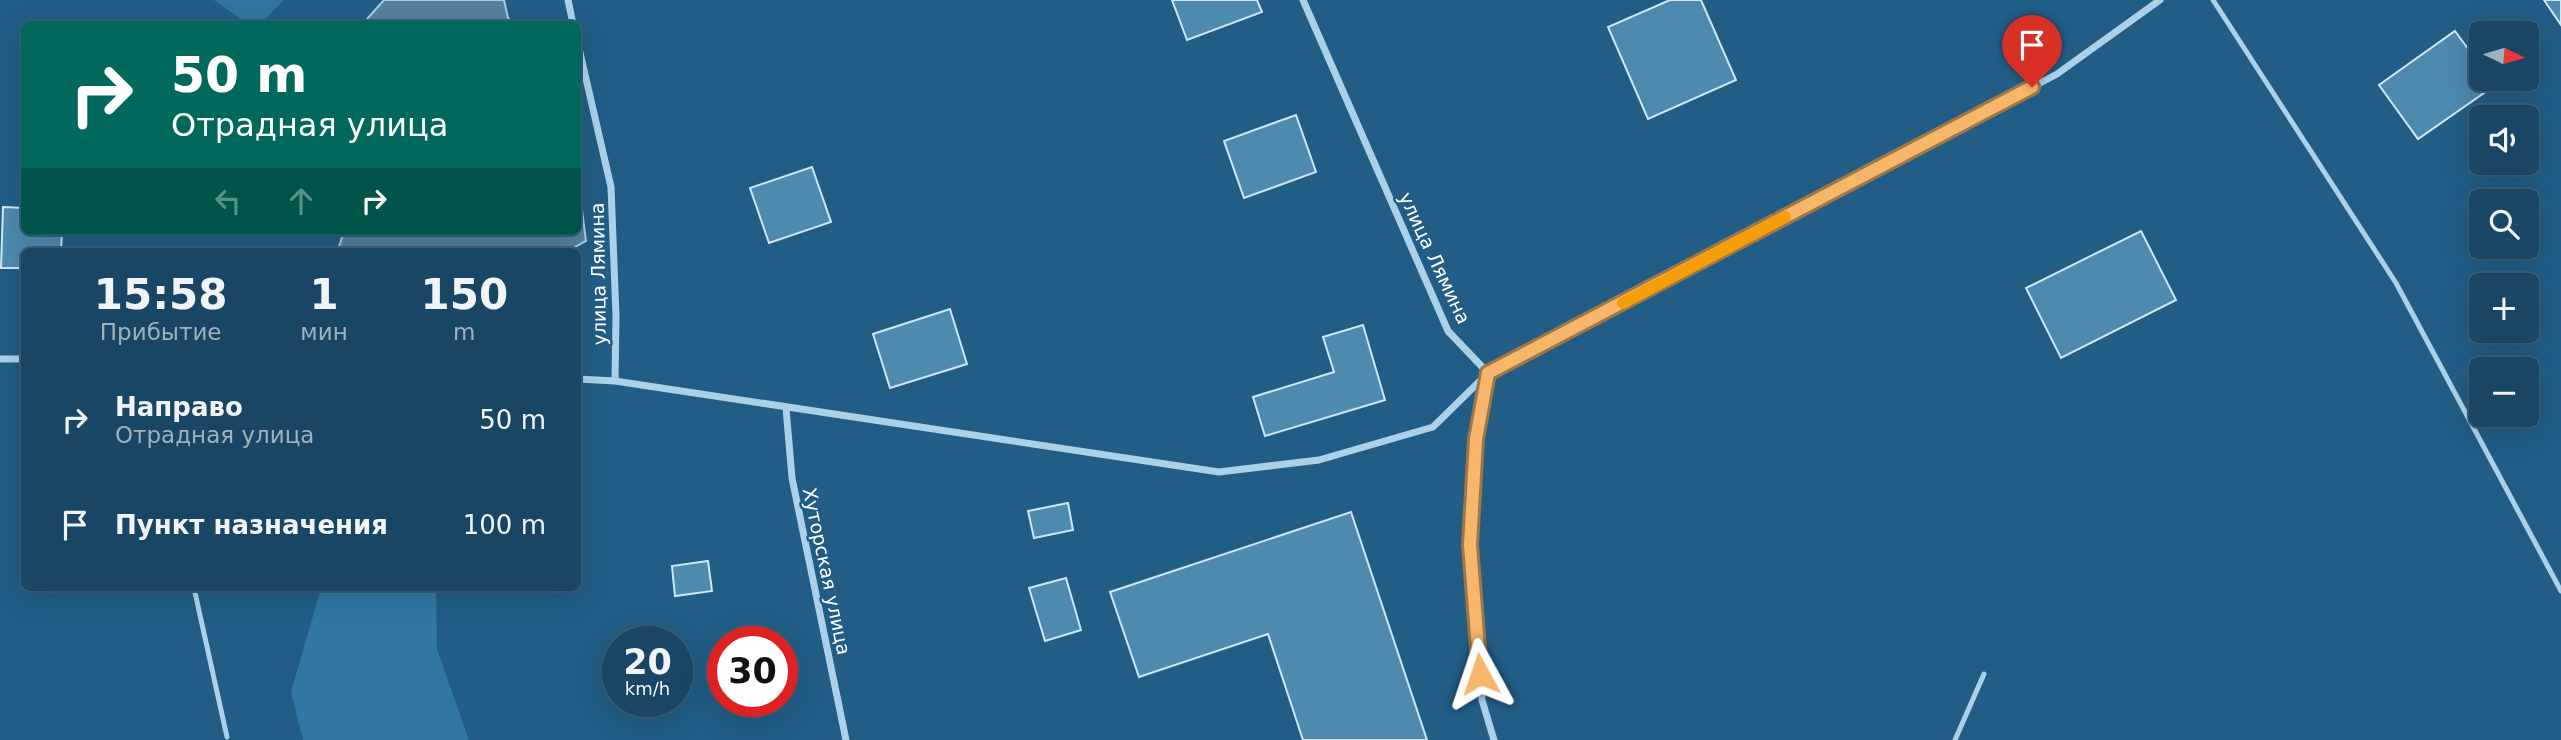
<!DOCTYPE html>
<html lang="ru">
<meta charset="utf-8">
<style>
:root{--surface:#194664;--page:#224d6a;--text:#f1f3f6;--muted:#9fb1bf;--line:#375e78}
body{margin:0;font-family:"DejaVu Sans",sans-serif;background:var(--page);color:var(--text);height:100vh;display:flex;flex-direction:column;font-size:26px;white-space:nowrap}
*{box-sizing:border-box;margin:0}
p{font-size:23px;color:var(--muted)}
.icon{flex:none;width:38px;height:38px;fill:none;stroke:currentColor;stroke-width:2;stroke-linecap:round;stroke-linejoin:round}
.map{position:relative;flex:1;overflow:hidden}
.side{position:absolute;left:21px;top:248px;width:560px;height:343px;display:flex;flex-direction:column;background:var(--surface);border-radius:10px;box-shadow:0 7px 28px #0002,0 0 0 2px var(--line)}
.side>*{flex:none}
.banner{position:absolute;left:21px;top:21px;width:560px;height:214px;border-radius:10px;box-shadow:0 7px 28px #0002,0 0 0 2px var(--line);background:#00695c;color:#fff;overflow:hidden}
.needle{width:46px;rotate:95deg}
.fabs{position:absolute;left:2469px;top:21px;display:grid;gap:14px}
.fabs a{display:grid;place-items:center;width:70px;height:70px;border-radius:10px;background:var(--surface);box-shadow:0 7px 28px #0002,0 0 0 2px var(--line);font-size:35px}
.speed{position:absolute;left:602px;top:626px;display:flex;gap:14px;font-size:35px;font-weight:700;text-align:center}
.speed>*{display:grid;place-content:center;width:91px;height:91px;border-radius:50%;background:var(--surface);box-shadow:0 7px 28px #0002,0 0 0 2px var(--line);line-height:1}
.speed small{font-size:18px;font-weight:400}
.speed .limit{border:10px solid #d22;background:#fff;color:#111}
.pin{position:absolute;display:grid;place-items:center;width:60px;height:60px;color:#fff;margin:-72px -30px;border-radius:50% 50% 50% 0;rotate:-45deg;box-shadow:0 0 7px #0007}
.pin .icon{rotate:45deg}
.me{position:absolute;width:77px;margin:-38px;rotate:355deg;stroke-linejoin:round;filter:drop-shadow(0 0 5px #0008)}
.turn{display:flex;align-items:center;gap:24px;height:147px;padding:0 35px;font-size:32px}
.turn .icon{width:91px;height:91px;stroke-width:2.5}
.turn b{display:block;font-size:49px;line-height:60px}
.lanes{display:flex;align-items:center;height:66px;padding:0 35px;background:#0003;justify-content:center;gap:35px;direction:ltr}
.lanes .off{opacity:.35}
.eta{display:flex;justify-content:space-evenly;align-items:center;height:119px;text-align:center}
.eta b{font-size:42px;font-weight:600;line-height:49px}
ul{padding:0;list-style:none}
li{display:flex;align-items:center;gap:21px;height:105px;padding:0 35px}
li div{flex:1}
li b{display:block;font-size:26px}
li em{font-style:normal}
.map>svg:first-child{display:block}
.green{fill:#3276a1}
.water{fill:#56819c;stroke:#9eceea;stroke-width:2}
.building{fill:#4e89af;stroke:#cee7f7;stroke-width:2}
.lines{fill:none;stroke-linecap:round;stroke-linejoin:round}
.service{stroke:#aad1e9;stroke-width:5}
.minor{stroke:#aad1e9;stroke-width:7}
.route-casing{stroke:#a07646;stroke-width:18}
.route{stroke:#f6b66b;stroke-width:12}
.slow{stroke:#f59e0b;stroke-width:12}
.labels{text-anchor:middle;stroke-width:5;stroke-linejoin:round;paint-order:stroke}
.street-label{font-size:19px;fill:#fff;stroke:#215d85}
</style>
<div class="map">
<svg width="2561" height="740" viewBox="0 0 2561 740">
<rect width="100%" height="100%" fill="#215d85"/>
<path class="green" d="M214 0H284L261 24H248Z
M321 588H436L437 649 469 740H303L291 692Z"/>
<path class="water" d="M384 0H504L508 18 513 24H367V19Z
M578 179 586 241 566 252 338 250 344 231H578Z"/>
<path class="building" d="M1172 0H1257L1262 12 1187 40Z
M1670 0H1701L1736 80 1648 119 1608 27Z
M2544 0H2561V25Z
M2455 31 2482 68V79H2489L2494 86 2418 139 2379 85Z
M1296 115 1316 172 1244 198 1224 141Z
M812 167 831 222 769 243 750 188Z
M3 207 24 208V231H62L61 252H24V268H1Z
M2141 231 2176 300 2061 358 2026 288Z
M950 309 967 364 890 388 873 334Z
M1363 325 1385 400 1265 436 1253 397 1334 372 1323 337Z
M1068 503 1073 530 1034 538 1028 511Z
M1351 512 1427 740H1303L1268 634 1139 677 1110 592Z
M708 561 712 591 675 596 672 566Z
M1066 578 1081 630 1045 641 1029 588Z"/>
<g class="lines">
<path class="service" d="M2213 0 2396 283 2561 591
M194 588 227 737
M1955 740 1984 674"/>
<path class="minor" d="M568 0 573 24
M1303 0 1448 331 1488 373 1476 439 1470 545 1482 700 1494 740
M578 44 611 187 616 316 615 381
M0 359H24
M578 379 615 381 1219 472 1319 460 1433 427 1488 373 2057 74 2160 0
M786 408 792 478 846 740"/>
</g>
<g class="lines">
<g class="route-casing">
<path id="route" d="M1480 674 1470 545 1476 439 1488 373 2032 87"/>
</g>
<use href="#route" class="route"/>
<path class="slow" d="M1623 303 1785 217"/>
</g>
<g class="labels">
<g class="street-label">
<text transform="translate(1435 258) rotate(65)" y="7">улица Лямина</text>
<text transform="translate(598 274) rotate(-91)" y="7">улица Лямина</text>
<text transform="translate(827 571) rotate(78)" y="7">Хуторская улица</text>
</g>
</g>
</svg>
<div class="fabs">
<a><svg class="needle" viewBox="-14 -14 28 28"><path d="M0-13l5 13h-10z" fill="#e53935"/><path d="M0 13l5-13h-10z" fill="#9fb1bf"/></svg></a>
<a><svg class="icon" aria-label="sound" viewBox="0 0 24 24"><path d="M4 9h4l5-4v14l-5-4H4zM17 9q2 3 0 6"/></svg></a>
<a><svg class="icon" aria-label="search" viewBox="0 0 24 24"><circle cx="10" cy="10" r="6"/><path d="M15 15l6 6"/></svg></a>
<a>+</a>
<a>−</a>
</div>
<div class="speed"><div>20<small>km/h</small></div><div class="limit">30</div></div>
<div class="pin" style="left:2032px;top:87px;background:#d93025"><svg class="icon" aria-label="arrive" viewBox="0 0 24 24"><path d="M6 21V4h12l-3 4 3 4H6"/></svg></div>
<svg class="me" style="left:1480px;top:674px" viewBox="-20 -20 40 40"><path d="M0-17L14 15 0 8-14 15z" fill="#f6b66b" stroke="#fff" stroke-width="4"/></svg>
<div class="banner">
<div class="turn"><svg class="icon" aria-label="right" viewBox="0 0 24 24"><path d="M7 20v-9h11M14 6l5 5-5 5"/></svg><div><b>50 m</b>Отрадная улица</div></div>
<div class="lanes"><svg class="icon off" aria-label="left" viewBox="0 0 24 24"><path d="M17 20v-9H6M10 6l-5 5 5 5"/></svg><svg class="icon off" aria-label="ahead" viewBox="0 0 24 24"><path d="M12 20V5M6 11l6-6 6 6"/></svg><svg class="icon" aria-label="right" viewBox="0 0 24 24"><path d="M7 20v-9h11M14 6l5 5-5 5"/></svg></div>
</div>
<section class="side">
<div class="eta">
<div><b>15:58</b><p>Прибытие</p></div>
<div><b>1</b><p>мин</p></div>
<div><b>150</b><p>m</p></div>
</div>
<ul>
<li><svg class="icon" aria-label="right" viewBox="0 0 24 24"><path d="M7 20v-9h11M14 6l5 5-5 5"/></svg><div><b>Направо</b><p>Отрадная улица</p></div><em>50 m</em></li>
<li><svg class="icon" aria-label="arrive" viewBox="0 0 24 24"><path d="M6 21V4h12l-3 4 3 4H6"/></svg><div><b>Пункт назначения</b></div><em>100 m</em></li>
</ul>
</section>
</div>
